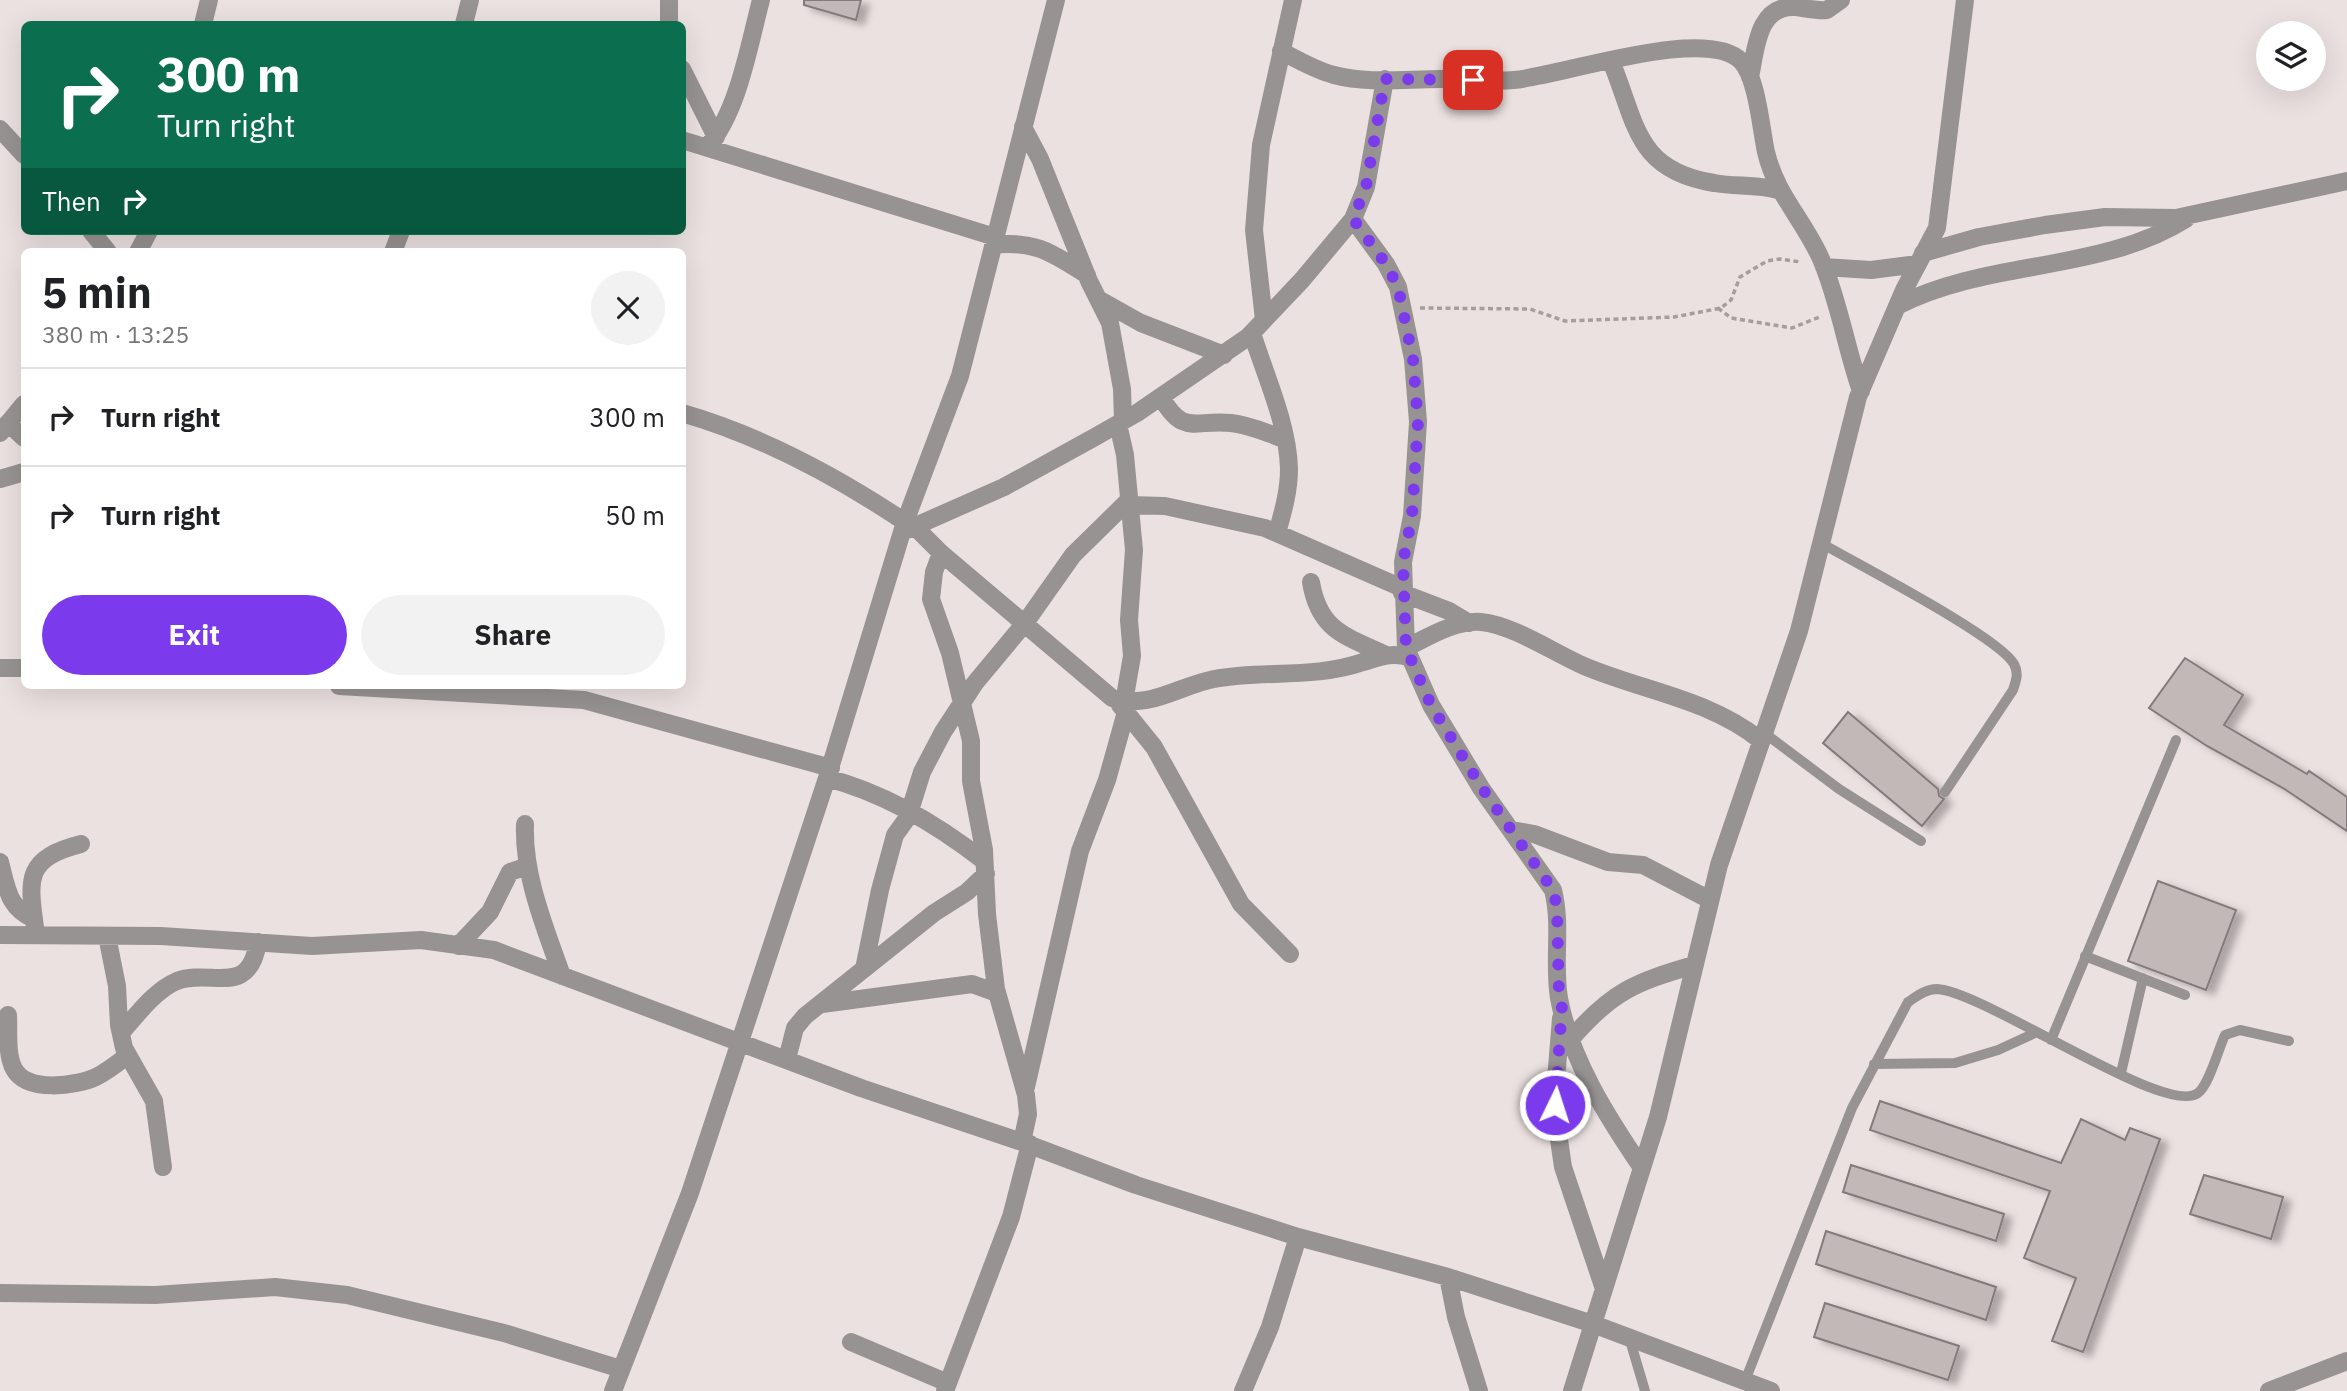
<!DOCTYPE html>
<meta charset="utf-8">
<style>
:root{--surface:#fff;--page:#f2f2f2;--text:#202124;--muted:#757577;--line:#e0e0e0;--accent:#7c3aed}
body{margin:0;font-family:"IBM Plex Sans",sans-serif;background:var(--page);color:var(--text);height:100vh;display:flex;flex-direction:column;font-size:26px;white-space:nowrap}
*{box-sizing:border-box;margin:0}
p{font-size:23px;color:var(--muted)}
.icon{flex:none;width:38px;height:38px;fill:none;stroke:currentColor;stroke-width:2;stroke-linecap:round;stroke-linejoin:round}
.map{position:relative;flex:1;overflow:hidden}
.drawer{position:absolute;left:21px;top:248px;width:665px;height:441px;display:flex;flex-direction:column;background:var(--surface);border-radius:10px;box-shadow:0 7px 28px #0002}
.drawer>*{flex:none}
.top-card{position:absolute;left:21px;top:21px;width:665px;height:214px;border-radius:10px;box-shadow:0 7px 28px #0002;background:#0b6e4f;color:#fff;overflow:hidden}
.tools{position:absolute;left:2256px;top:21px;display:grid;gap:14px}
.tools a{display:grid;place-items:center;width:70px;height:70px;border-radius:50%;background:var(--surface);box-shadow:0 7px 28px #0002;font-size:35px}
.pin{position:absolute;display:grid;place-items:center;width:60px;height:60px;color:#fff;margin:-30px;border-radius:14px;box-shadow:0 4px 10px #0006}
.me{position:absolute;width:77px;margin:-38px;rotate:4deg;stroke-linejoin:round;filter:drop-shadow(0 0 5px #0008)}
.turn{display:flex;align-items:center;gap:24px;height:147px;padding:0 21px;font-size:32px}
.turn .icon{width:91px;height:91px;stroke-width:2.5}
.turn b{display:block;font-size:49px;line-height:60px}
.then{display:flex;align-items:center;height:66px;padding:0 21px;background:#0003;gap:14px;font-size:26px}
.round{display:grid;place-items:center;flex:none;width:74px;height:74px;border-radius:37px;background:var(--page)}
.headline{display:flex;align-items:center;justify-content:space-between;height:119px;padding:0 21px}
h1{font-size:42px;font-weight:800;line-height:52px}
.primary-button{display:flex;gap:14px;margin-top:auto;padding:14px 21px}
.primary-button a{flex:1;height:80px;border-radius:42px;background:var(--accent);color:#fff;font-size:28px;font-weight:800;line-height:80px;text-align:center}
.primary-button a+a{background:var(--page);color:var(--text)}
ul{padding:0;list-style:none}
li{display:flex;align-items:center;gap:21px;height:98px;padding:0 21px;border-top:2px solid var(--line)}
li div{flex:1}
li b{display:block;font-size:26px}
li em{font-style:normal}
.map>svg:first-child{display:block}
.building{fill:#c2b8b8;stroke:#847a7b;stroke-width:2;filter:url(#shadow)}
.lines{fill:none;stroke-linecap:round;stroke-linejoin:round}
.path{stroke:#a69d9d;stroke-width:3.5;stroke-dasharray:5 3.5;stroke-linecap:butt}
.lane{stroke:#989393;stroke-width:10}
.street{stroke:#989393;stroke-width:18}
.route{stroke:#7c3aed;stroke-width:12;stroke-dasharray:0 21.6}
</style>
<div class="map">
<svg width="2347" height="1391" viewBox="0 0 2347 1391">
<defs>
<filter id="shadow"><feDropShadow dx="8" dy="4.5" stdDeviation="3.5" flood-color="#0004"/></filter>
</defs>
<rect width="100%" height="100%" fill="#ece1e1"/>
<path class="building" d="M804 0H861L856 20 804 5Z
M2185 658 2243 695 2224 725 2307 774 2309 771 2347 797V831L2283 788 2207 746 2149 708Z
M1848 712 1938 789 1939 796 1944 799 1922 826 1823 743Z
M2158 881 2236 910 2206 990 2128 961Z
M1880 1101 2061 1163 2081 1119 2125 1140 2130 1128 2160 1139 2083 1352 2052 1341 2076 1278 2024 1258 2050 1191 1870 1130Z
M1851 1165 2004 1214 1996 1241 1843 1192Z
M2204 1175 2283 1197 2271 1239 2190 1214Z
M1826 1231 1996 1287 1986 1320 1816 1264Z
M1825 1303 1959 1346 1948 1380 1814 1337Z"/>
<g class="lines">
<path class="path" d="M1420 308 1530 309 1565 321 1674 317 1721 308 1731 300 1740 277 1767 261 1780 259 1801 262
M1718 308 1731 318 1792 328 1822 316"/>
<path class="lane" d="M1821 543C1857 564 1998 636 2014 664 2019 673 2016 681 2013 690L1945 792
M1763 732 1839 789 1921 841
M2085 956 2185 995
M2051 1040 2176 740
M1874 1064 1955 1063 1998 1050 2037 1032
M2121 1073 2143 978
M1629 1337 1645 1391
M1745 1381 1852 1108 1908 1002C1917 996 1926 989 1937 989 1986 992 2166 1118 2198 1093 2209 1085 2218 1050 2225 1035L2240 1030 2289 1041"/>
<path class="street" d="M669 0V24
M203 24 209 0
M464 24 470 0
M1281 51C1298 60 1315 70 1334 75 1367 84 1405 79 1440 79 1464 79 1489 82 1514 80 1561 76 1706 25 1741 61 1757 77 1761 129 1766 152 1776 195 1804 220 1821 259 1839 301 1846 348 1861 391
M1611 61C1637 124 1635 170 1714 183 1735 187 1757 184 1778 190
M682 69 716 137
M1750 77C1756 50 1757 5 1795 7 1806 8 1816 11 1827 10L1841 0
M1023 127 1040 159 1089 281 1110 323 1122 389 1123 421
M0 129 24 155
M682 140 995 237
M707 147C738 113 749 45 761 0
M1353 219 1386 264 1398 287 1413 359 1418 422 1412 516 1403 562 1406 648 1431 705 1481 788 1553 890C1562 925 1553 962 1559 998 1570 1059 1608 1118 1642 1168
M91 231 108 252
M993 245C1035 240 1052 253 1087 275
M138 252 149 231
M393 252 401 231
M1923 253 1979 237 2045 225 2105 217 2176 218 2347 181
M1824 267 1871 270 1918 264
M1100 300 1141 323 1224 355
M1897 306C1988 259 2100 273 2186 219
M1264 320 1254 230 1261 145 1293 0
M1252 333C1265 375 1288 424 1289 469 1289 491 1283 512 1277 533
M1161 397C1184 437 1194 419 1231 423 1250 425 1267 433 1284 439
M682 413C762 436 836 476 905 522
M8 423 24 438
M1118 424 1125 455 1134 550 1129 620 1132 656 1124 702
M0 433 24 404
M0 479 24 472
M1129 505 1165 506 1265 528 1402 588
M915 527 941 553 1112 698C1149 710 1178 686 1214 679 1263 670 1314 679 1363 662 1380 657 1391 652 1409 657
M902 532 1004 487 1095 437 1137 413 1248 337 1302 280 1353 219 1366 187 1385 79
M941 553 934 572 931 599 950 653 971 741V781L984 850 987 914 996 989 1026 1095 1028 1114 1022 1142
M1311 582C1319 631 1346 636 1386 655
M1402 593 1449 611 1469 623
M1406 648C1428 637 1456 620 1481 622 1513 625 1554 653 1584 666 1643 691 1709 699 1760 740
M0 668H24
M339 686 584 700 831 768
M1120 705 1154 747 1241 904 1290 954
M827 778C884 793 938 825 984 861
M525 824C523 876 545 927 562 976
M1512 830 1534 834 1608 862 1643 865 1710 900
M0 862C7 888 8 908 34 919
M0 935 161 936 312 946 421 940 494 950 861 1088 1022 1142 1136 1185 1298 1237 1448 1277 1593 1324 1771 1391
M36 935C29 881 22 859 81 844
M107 936 117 986 119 1025 124 1048 154 1101 163 1167
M458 946 490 912 510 872 528 866
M864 969 880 890 895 835 908 817 922 772 943 732 975 683 1025 623 1073 555 1129 500
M822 1004 972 984 997 993
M8 1015C9 1031 6 1054 14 1069 27 1093 76 1086 96 1077 108 1071 118 1063 128 1055
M1561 1018 1554 1105 1563 1167 1604 1289
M121 1033C136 1016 155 990 177 981 211 968 249 999 258 942
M1571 1039C1612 991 1636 982 1694 965
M787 1059 795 1028 805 1016 934 913 967 892 986 874
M1026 1087 1080 851 1107 780 1126 712
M1448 1277 1456 1317 1479 1391
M0 1293 155 1295 275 1287 347 1295 504 1333 621 1369
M851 1342 948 1383
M613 1391 690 1193 827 778 905 522 960 376 1056 0
M945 1391 1011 1217 1030 1144
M1243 1391 1270 1327 1298 1237
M1572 1391 1658 1117 1719 865 1799 631 1858 397 1904 290 1937 228 1965 0
M2269 1391 2347 1361"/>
</g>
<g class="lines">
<path class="route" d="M1473 80 1385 79 1366 187 1353 219 1386 264 1398 287 1413 359 1418 422 1412 516 1403 562 1406 648 1431 705 1482 788 1553 890 1557 907 1559 996 1562 1008 1555 1105"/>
</g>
</svg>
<div class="tools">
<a><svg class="icon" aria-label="layers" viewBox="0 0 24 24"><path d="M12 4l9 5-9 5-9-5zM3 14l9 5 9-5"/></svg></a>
</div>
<div class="pin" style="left:1473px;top:80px;background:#d93025"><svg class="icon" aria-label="arrive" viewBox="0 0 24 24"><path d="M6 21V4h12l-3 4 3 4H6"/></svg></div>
<svg class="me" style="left:1555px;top:1105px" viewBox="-20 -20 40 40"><circle r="17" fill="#7c3aed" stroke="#fff" stroke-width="3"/><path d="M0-11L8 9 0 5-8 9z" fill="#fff"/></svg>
<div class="top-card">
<div class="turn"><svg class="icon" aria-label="right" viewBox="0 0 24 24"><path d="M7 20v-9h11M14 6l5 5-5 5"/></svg><div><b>300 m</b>Turn right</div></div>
<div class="then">Then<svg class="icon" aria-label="right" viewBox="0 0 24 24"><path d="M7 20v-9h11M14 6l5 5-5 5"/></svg></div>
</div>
<section class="drawer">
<div class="headline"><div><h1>5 min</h1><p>380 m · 13:25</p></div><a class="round"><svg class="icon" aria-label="close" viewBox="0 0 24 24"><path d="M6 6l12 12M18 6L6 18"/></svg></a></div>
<ul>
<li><svg class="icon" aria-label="right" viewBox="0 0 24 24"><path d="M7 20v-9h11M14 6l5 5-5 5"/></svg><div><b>Turn right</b></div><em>300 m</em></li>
<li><svg class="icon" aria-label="right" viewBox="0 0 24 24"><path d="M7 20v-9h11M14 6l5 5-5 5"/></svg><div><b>Turn right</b></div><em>50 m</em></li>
</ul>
<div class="primary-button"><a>Exit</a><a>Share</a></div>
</section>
</div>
